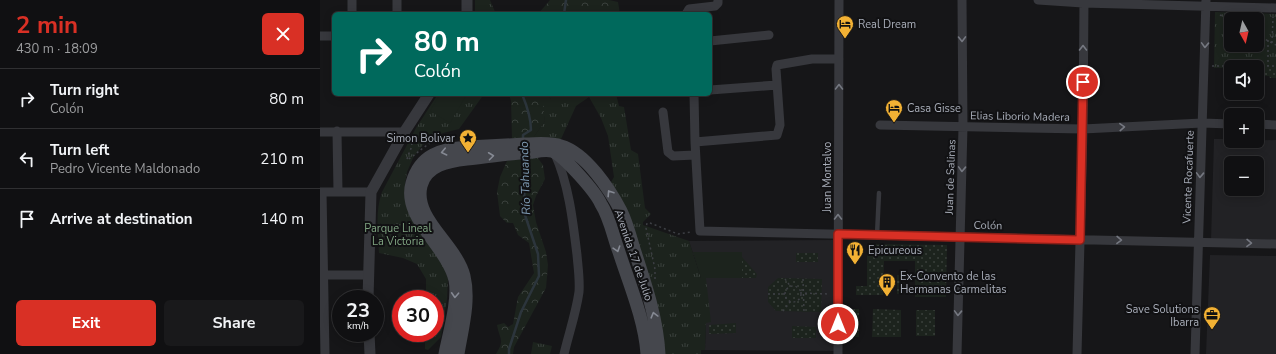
<!DOCTYPE html>
<meta charset="utf-8">
<style>
:root{--surface:#101012;--page:#19191b;--text:#f1f3f6;--muted:#9c9d9f;--line:#303032;--accent:#d93025}
body{margin:0;font-family:"Nunito Sans",sans-serif;background:var(--page);color:var(--text);height:100vh;display:flex;flex-direction:column;font-size:15px;white-space:nowrap}
*{box-sizing:border-box;margin:0}
p{font-size:13px;color:var(--muted)}
.icon{flex:none;width:22px;height:22px;fill:none;stroke:currentColor;stroke-width:2;stroke-linecap:round;stroke-linejoin:round}
.map{position:relative;flex:1;overflow:hidden}
.drawer{display:flex;flex-direction:column;background:var(--surface);width:320px}
.drawer>*{flex:none}
.top-card{position:absolute;left:12px;top:12px;width:380px;height:84px;border-radius:6px;box-shadow:0 2px 10px #0003,0 0 0 1px var(--line);background:#00695c;color:#fff;overflow:hidden}
.needle{width:26px;rotate:172deg}
.tools{position:absolute;left:904px;top:12px;display:grid;gap:8px}
.tools a{display:grid;place-items:center;width:40px;height:40px;border-radius:6px;background:var(--surface);box-shadow:0 2px 10px #0003,0 0 0 1px var(--line);font-size:20px}
.speed{position:absolute;left:12px;top:290px;display:flex;gap:8px;font-size:20px;font-weight:700;text-align:center}
.speed>*{display:grid;place-content:center;width:52px;height:52px;border-radius:50%;background:var(--surface);box-shadow:0 2px 10px #0003,0 0 0 1px var(--line);line-height:1}
.speed small{font-size:10px;font-weight:400}
.speed .limit{border:6px solid #d22;background:#fff;color:#111}
.pin{position:absolute;display:grid;place-items:center;width:34px;height:34px;color:#fff;margin:-17px;border:2px solid #fff;border-radius:50%;box-shadow:0 1px 4px #0007}
.me{position:absolute;width:44px;margin:-22px;rotate:0deg;stroke-linejoin:round;filter:drop-shadow(0 0 3px #0008)}
.turn{display:flex;align-items:center;gap:14px;height:84px;padding:0 16px;font-size:18px}
.turn .icon{width:52px;height:52px;stroke-width:2.5}
.turn b{display:block;font-size:28px;line-height:34px}
.round{display:grid;place-items:center;flex:none;width:42px;height:42px;border-radius:6px;background:var(--page)}
.overview{display:flex;align-items:center;justify-content:space-between;height:68px;padding:0 16px}
h1{font-size:24px;font-weight:700;line-height:30px;color:var(--accent)}
.primary-button{display:flex;gap:8px;margin-top:auto;padding:8px 16px}
.primary-button a{flex:1;height:46px;border-radius:6px;background:var(--accent);color:#fff;font-size:16px;font-weight:700;line-height:46px;text-align:center}
.primary-button a+a{background:var(--page);color:var(--text)}
ul{padding:0;list-style:none}
li{display:flex;align-items:center;gap:12px;height:60px;padding:0 16px;border-top:1px solid var(--line)}
li div{flex:1}
li b{display:block;font-size:15px}
li em{font-style:normal}
main{display:flex;flex:1;min-height:0}
.map>svg:first-child{display:block}
.built{fill:#222225;fill-rule:evenodd}
.grass{fill:url(#grass-tufts);fill-rule:evenodd}
.forest{fill:url(#forest-crowns)}
.garden{fill:url(#garden-dots)}
.pitch{fill:#1c231d}
.lines{fill:none;stroke-linecap:round;stroke-linejoin:round}
.stream{stroke:#2c353c;stroke-width:2.5}
.path{stroke:#3d3f44;stroke-width:1.5;stroke-dasharray:2 3;stroke-linecap:butt}
.service{stroke:#37383d;stroke-width:4.5}
.minor{stroke:#37383d;stroke-width:9}
.tertiary{stroke:#37383d;stroke-width:11}
.secondary{stroke:#45474d;stroke-width:13}
.oneway{stroke:#757881}
.oneway2{stroke:#858993}
.route-casing{stroke:#8d1f18;stroke-width:10}
.route{stroke:#d93025;stroke-width:7}
.labels{text-anchor:middle;stroke-width:4;stroke-linejoin:round;paint-order:stroke}
.poi-label{font-size:11px;fill:#a8adb8;stroke:#111113;text-anchor:start}
.street-label{font-size:11px;fill:#a8adb8;stroke:#111113}
.park-label{font-size:11px;fill:#7fa381;stroke:#111113}
.water-label{font-size:12px;font-style:italic;fill:#7f9bb3;stroke:#111113}
</style>
<main>
<section class="drawer">
<div class="overview"><div><h1>2 min</h1><p>430 m · 18:09</p></div><a class="round" style="background:#d93025;color:#fff"><svg class="icon" aria-label="close" viewBox="0 0 24 24"><path d="M6 6l12 12M18 6L6 18"/></svg></a></div>
<ul>
<li><svg class="icon" aria-label="right" viewBox="0 0 24 24"><path d="M7 20v-9h11M14 6l5 5-5 5"/></svg><div><b>Turn right</b><p>Colón</p></div><em>80 m</em></li>
<li><svg class="icon" aria-label="left" viewBox="0 0 24 24"><path d="M17 20v-9H6M10 6l-5 5 5 5"/></svg><div><b>Turn left</b><p>Pedro Vicente Maldonado</p></div><em>210 m</em></li>
<li><svg class="icon" aria-label="arrive" viewBox="0 0 24 24"><path d="M6 21V4h12l-3 4 3 4H6"/></svg><div><b>Arrive at destination</b></div><em>140 m</em></li>
</ul>
<div class="primary-button"><a>Exit</a><a>Share</a></div>
</section>
<div class="map">
<svg width="956" height="354" viewBox="0 0 956 354">
<defs>
<pattern id="grass-tufts" width="24" height="20" patternUnits="userSpaceOnUse"><rect width="24" height="20" fill="#1c231d"/><path d="M3 7l-1-3M5 7V3M7 7l1-3M15 17l-1-3M17 17v-4M19 17l1-3" fill="none" stroke="#3a403c"/></pattern>
<pattern id="forest-crowns" width="20" height="18" patternUnits="userSpaceOnUse"><rect width="20" height="18" fill="#1c231d"/><path d="M2 6a3 3 0 1 1 6 0M12 15a3 3 0 1 1 6 0" fill="none" stroke="#3a403c"/></pattern>
<pattern id="garden-dots" width="8" height="8" patternUnits="userSpaceOnUse"><rect width="8" height="8" fill="#1c231d"/><path d="M2 2h.1M6 6h.1" fill="none" stroke="#3a403c" stroke-width="1.8" stroke-linecap="round"/></pattern>
</defs>
<rect width="100%" height="100%" fill="#161618"/>
<path class="built" d="M894 139H911V141L956 140V241L891 240ZM911 163H937V189H911Z
M516 240 515 351 385 350 386 320 382 280 369 241Z
M890 255 956 256V354H886Z"/>
<path class="grass" d="M155 0H170L176 14H155Z
M895 12 956 14V68H937V67L894 68ZM911 19H937V45H911Z
M118 94H164L139 129 123 133 105 142 93 158 87 172 85 184 86 198 123 264 128 279 127 299 121 337 108 350 105 349V333H115V299H106V279L97 264 83 258 59 253C58 233 55 211 62 192L96 128Z
M227 94H296L299 106 304 107 311 150 318 154 325 208 331 214 323 222V225L369 241 381 278H386L391 322 386 323 385 350H381V354H341L303 203 291 182 294 177 288 136 281 118 269 97 256 106 241 139 213 138 225 121 222 105 231 99Z
M213 342 232 346 230 354H211Z"/>
<path class="forest" d="M230 0H289L298 2 300 14H218Z
M189 94H227L231 99 229 105 223 106 225 121 213 138H192L191 101Z
M217 157 223 165 225 179 216 196 213 205 216 222 226 252 228 265 226 288 194 347 193 354H176C185 339 180 341 177 325L184 323 188 327 193 324 198 297 214 273 209 243 198 235 193 223H187L180 216 177 192 180 177 187 161Z"/>
<path class="garden" d="M941 68H956V78H950L949 76H944V78H941Z
M547 244 627 245 626 297H595V261H564L563 295H536V286H547Z
M476 253H498V262H476Z
M422 257 437 274 436 278H422Z
M577 275H583L584 293 577 294Z
M458 278 502 279 501 312 456 311 448 302V287Z
M524 309H539V337H524Z
M553 309 581 310V337H552Z
M596 310H615V336H596Z
M416 323V333L389 334V325Z
M472 326 496 327V338H472Z"/>
<path class="pitch" d="M120 94H147L130 123 110 111Z
M373 252H422V278H381Z"/>
<g class="lines">
<path class="stream" d="M244 14 246 0
M202 94C207 106 211 117 211 130L203 135V140
M189 354V349L201 312 219 276 218 254 205 215 203 157"/>
<path class="path" d="M900 15 911 21
M937 35 956 45
M948 40V66
M952 43 953 17
M892 66H956
M91 138C94 148 88 152 87 160 98 154 120 129 135 138
M335 279V269L326 228 327 223H330L358 234 372 232
M465 279 471 287
M483 279 484 312
M465 294a8 8 0 1 1 16 0a8 8 0 1 1-16 0Z
M480 293 510 294
M448 294H465
M463 311 470 302"/>
<path class="service" d="M557 235 559 193"/>
<path class="minor" d="M32 0V14
M718 0 763 3 956 8
M77 14V0
M366 14 369 9 395 6 398 3V0
M0 36H14
M390 41 449 35
M390 90 457 85
M374 94 375 142 380 231 956 244
M343 112 348 152 353 156 375 155
M937 124 956 125
M560 125 763 129 882 123 911 124
M17 131 18 192
M0 132H85
M375 142 457 135 460 125 456 69 457 65 492 59H519
M235 154C249 185 253 222 257 255 258 267 260 280 259 292 256 313 249 333 244 354
M0 192H51
M2 192 5 354
M0 275H48
M518 354 519 0
M637 354 643 127 642 0
M757 354 763 129 764 0
M875 354 886 0"/>
<path class="tertiary" d="M147 0V14
M48 299 51 192 85 131 109 94
M49 333 50 354"/>
<path class="secondary" d="M125 354C129 333 139 300 135 280 127 246 82 218 92 183 100 154 121 149 148 147 167 146 186 145 205 144 217 144 230 142 241 146 266 153 290 190 301 211 307 223 310 236 314 249 325 283 337 317 339 354
M138 354C142 329 150 301 144 276 136 244 93 219 101 186 106 165 129 161 147 159 170 157 191 153 214 152 219 151 226 150 232 151 244 156 275 191 281 204 290 218 293 236 299 252 309 283 325 321 327 354"/>
</g>
<defs><path id="oneway-chevron" d="M-2-3.5L2.5 0L-2 3.5" fill="none" stroke-width="1.6" stroke-linecap="round" stroke-linejoin="round"/></defs>
<g class="oneway">
<use href="#oneway-chevron" transform="translate(642 39) rotate(89)"/>
<use href="#oneway-chevron" transform="translate(885 45) rotate(92)"/>
<use href="#oneway-chevron" transform="translate(763 48) rotate(-90)"/>
<use href="#oneway-chevron" transform="translate(519 87) rotate(-90)"/>
<use href="#oneway-chevron" transform="translate(802 127) rotate(-3)"/>
<use href="#oneway-chevron" transform="translate(642 169) rotate(92)"/>
<use href="#oneway-chevron" transform="translate(880 175) rotate(92)"/>
<use href="#oneway-chevron" transform="translate(518 217) rotate(-90)"/>
<use href="#oneway-chevron" transform="translate(799 240) rotate(1)"/>
<use href="#oneway-chevron" transform="translate(929 243) rotate(1)"/>
<use href="#oneway-chevron" transform="translate(638 313) rotate(92)"/>
</g>
<g class="oneway2">
<use href="#oneway-chevron" transform="translate(124 152) rotate(167)"/>
<use href="#oneway-chevron" transform="translate(171 156) rotate(-7)"/>
<use href="#oneway-chevron" transform="translate(290 193) rotate(-123)"/>
<use href="#oneway-chevron" transform="translate(297 249) rotate(72)"/>
<use href="#oneway-chevron" transform="translate(135 295) rotate(93)"/>
<use href="#oneway-chevron" transform="translate(334 315) rotate(-105)"/>
</g>
<g class="lines">
<g class="route-casing">
<path id="route" d="M518 324V234L760 240 763 82"/>
</g>
<use href="#route" class="route"/>
</g>
<defs>
<g id="hotel-pin" transform="scale(0.9)"><path d="M0 17L-7.5 6A9.5 9.5 0 1 1 7.5 6Z" fill="#f2b134" stroke="#111113"/><path d="M-6-4.5h1.5V1H6V5H4.5V3h-9V5H-6ZM-4 0a1.8 1.8 0 1 1 3.6 0ZM.5 0V-2.5h3Q6-2.5 6 0Z" fill="#111"/></g>
<g id="sight-pin" transform="scale(0.9)"><path d="M0 17L-7.5 6A9.5 9.5 0 1 1 7.5 6Z" fill="#f2b134" stroke="#111113"/><path d="M0-6L1.8-2.2L6-1.7L2.9 1.2L3.7 5.4L0 3.3L-3.7 5.4L-2.9 1.2L-6-1.7L-1.8-2.2Z" fill="#111"/></g>
<g id="restaurant-pin" transform="scale(0.9)"><path d="M0 17L-7.5 6A9.5 9.5 0 1 1 7.5 6Z" fill="#f2b134" stroke="#111113"/><path d="M-5-6h1v4h1v-4h1v4h1v-4h1v5L-1.5 .5V6h-2V.5L-5-1ZM5-6V6H3V1.5H1.5Q1.5-4 5-6Z" fill="#111"/></g>
<g id="building-pin" transform="scale(0.9)"><path d="M0 17L-7.5 6A9.5 9.5 0 1 1 7.5 6Z" fill="#f2b134" stroke="#111113"/><path d="M-4-6H4V6H1V3H-1V6H-4ZM-2.5-4.3h1.7v1.8h-1.7ZM.8-4.3h1.7v1.8H.8ZM-2.5-1h1.7V.8h-1.7ZM.8-1h1.7V.8H.8Z" fill="#111"/></g>
<g id="office-pin" transform="scale(0.9)"><path d="M0 17L-7.5 6A9.5 9.5 0 1 1 7.5 6Z" fill="#f2b134" stroke="#111113"/><path d="M-6-3h4V-5.5h4V-3h4V5H-6ZM-1-4.5V-3h2v-1.5ZM-6 0V1H6V0Z" fill="#111"/></g>
</defs>
<g fill-rule="evenodd">
<use href="#hotel-pin" x="525" y="24"/>
<use href="#hotel-pin" x="574" y="108"/>
<use href="#sight-pin" x="148" y="138"/>
<use href="#restaurant-pin" x="535" y="250"/>
<use href="#building-pin" x="567" y="282"/>
<use href="#office-pin" x="892" y="315"/>
</g>
<g class="labels">
<g class="poi-label">
<text x="538" y="28">Real Dream</text>
<text x="587" y="112">Casa Gisse</text>
<text x="135" y="142" text-anchor="end">Simon Bolivar</text>
<text x="548" y="254">Epicureous</text>
<text x="580" y="280">Ex-Convento de las<tspan x="580" dy="13">Hermanas Carmelitas</tspan></text>
<text x="879" y="313" text-anchor="end">Save Solutions<tspan x="879" dy="13">Ibarra</tspan></text>
</g>
<g class="street-label">
<text transform="translate(700 116) rotate(1)" y="4">Elias Liborio Madera</text>
<text transform="translate(507 177) rotate(-90)" y="4">Juan Montalvo</text>
<text transform="translate(630 177) rotate(-88)" y="4">Juan de Salinas</text>
<text transform="translate(868 177) rotate(-88)" y="4">Vicente Rocafuerte</text>
<text transform="translate(668 225) rotate(1)" y="4">Colón</text>
<text transform="translate(314 255) rotate(71)" y="4">Avenida 17 de Julio</text>
</g>
<g class="park-label">
<text x="78" y="232">Parque Lineal<tspan x="78" dy="13">La Victoria</tspan></text>
</g>
<g class="water-label">
<text transform="translate(205 178) rotate(-92)" y="4">Río Tahuando</text>
</g>
</g>
</svg>
<div class="tools">
<a><svg class="needle" viewBox="-14 -14 28 28"><path d="M0-13l5 13h-10z" fill="#e53935"/><path d="M0 13l5-13h-10z" fill="#9c9d9f"/></svg></a>
<a><svg class="icon" aria-label="sound" viewBox="0 0 24 24"><path d="M4 9h4l5-4v14l-5-4H4zM17 9q2 3 0 6"/></svg></a>
<a>+</a>
<a>−</a>
</div>
<div class="speed"><div>23<small>km/h</small></div><div class="limit">30</div></div>
<div class="pin" style="left:763px;top:82px;background:#d93025"><svg class="icon" aria-label="arrive" viewBox="0 0 24 24"><path d="M6 21V4h12l-3 4 3 4H6"/></svg></div>
<svg class="me" style="left:518px;top:324px" viewBox="-20 -20 40 40"><circle r="17" fill="#d93025" stroke="#fff" stroke-width="3"/><path d="M0-11L8 9 0 5-8 9z" fill="#fff"/></svg>
<div class="top-card">
<div class="turn"><svg class="icon" aria-label="right" viewBox="0 0 24 24"><path d="M7 20v-9h11M14 6l5 5-5 5"/></svg><div><b>80 m</b>Colón</div></div>
</div>
</div>
</main>
